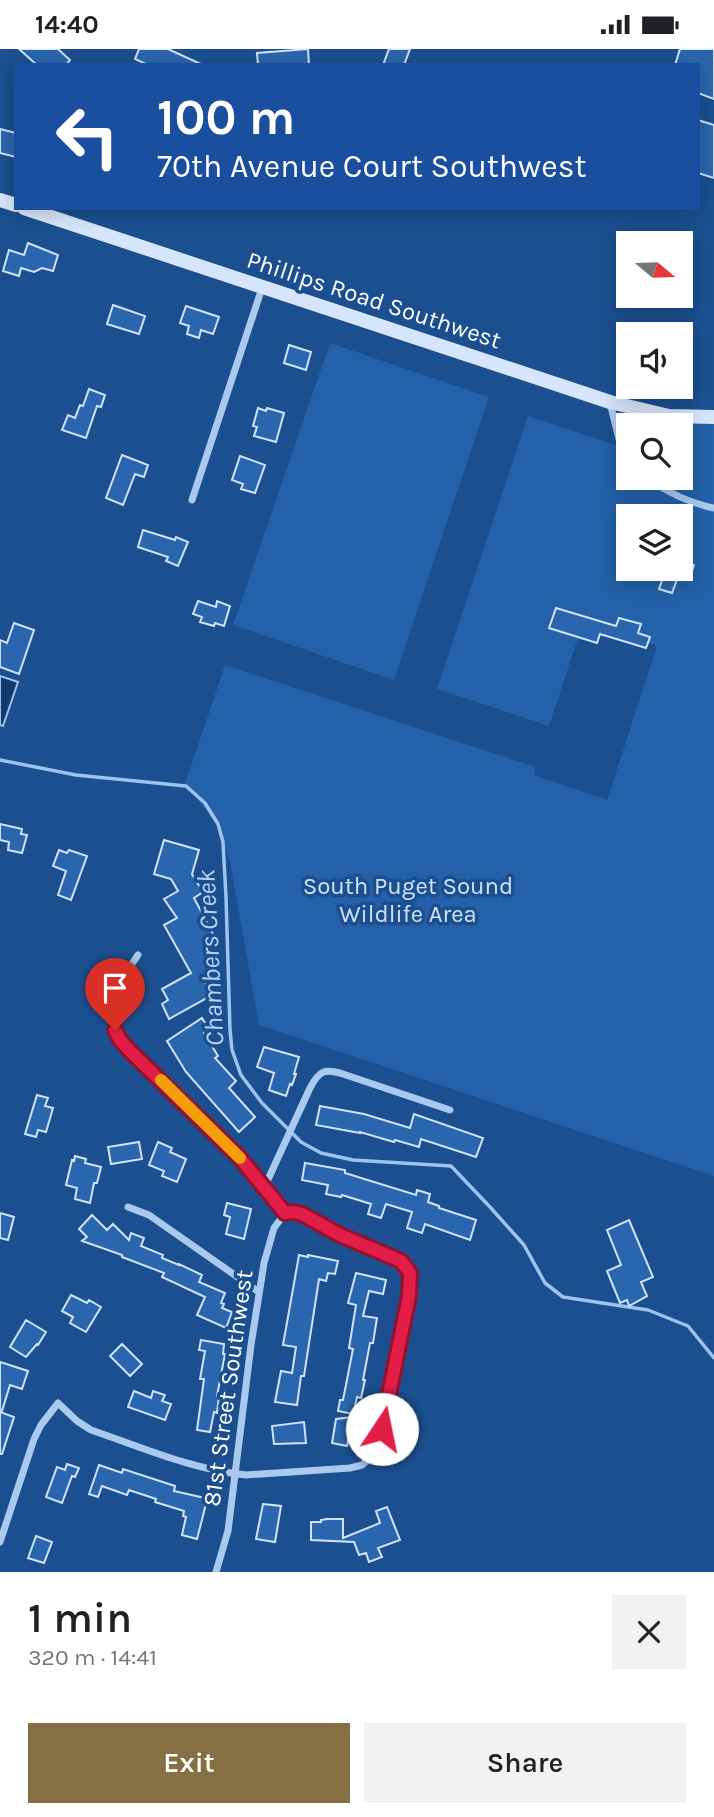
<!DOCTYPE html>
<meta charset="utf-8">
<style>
:root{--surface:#fff;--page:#f2f2f2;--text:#202124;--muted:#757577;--accent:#847042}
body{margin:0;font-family:Karla,sans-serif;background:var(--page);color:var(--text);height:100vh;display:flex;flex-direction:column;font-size:26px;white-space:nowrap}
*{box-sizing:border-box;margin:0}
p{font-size:23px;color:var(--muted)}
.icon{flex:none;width:38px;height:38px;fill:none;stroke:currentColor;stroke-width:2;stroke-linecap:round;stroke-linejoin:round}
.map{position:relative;height:1523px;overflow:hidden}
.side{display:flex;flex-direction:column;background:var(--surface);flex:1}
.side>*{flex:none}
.guide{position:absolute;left:14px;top:14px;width:686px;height:147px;border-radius:0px;box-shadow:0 4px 18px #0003;background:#1a4fa0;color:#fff;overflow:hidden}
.needle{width:46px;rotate:109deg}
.controls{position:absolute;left:616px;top:182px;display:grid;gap:14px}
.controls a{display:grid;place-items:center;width:77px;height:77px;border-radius:0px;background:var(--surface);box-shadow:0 4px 18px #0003;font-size:35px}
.pin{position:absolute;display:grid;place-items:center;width:60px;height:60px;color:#fff;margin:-72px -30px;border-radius:50% 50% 50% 0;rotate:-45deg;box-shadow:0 0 7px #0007}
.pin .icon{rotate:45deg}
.me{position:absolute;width:77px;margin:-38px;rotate:11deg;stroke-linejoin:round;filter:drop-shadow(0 0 5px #0008)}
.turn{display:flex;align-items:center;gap:24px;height:147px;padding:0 28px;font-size:32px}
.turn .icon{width:91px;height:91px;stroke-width:2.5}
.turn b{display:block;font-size:49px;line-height:60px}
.round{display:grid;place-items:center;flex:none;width:74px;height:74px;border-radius:0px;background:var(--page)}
.headline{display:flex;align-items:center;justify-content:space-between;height:119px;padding:0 28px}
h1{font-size:42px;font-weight:600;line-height:52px}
.cta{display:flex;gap:14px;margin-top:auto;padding:14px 28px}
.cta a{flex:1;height:80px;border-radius:0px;background:var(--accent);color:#fff;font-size:28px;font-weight:600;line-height:80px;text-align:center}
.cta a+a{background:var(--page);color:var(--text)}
.status{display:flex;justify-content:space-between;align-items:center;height:49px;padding:0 35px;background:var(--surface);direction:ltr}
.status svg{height:19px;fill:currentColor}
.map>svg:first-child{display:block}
.green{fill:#2461a8;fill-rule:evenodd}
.water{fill:#123a6d;stroke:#9cc4f0;stroke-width:2}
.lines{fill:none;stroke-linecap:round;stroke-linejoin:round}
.stream{stroke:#9cc4f0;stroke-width:3.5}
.building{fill:#2a66ad;stroke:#cfe3fa;stroke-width:2}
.street{stroke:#a9c9ee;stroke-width:7}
.secondary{stroke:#d6e6fa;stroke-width:14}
.route-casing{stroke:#92132f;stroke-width:18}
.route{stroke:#e11d48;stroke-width:12}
.slow{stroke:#f59e0b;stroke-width:12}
.labels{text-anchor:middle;stroke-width:7;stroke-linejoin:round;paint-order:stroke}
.street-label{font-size:24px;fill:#fff;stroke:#1b4f8f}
.park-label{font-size:24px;fill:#cfe3fa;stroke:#1b4f8f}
.water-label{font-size:26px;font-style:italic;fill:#b5d3f5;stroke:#1b4f8f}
</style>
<div class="status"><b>14:40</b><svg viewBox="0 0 49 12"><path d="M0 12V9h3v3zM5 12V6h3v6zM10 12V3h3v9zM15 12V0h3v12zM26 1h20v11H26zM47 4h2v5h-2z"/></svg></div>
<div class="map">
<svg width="714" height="1523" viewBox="0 0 714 1523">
<rect width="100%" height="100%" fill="#1b4f8f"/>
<path class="green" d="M330 294 489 348 394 631 233 576Z
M652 363 714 375V1127L259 976 230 813 218 777 194 746 184 738 225 616 536 718 534 726 607 751 657 597 583 574 549 677 437 640 528 367 628 400V429H681V376H648ZM628 467H681V520H628Z"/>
<path class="water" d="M0 627 18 633 3 677 0 676Z"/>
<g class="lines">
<path class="stream" d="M0 711 76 726 186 737 205 754 218 775 223 793 226 848 230 981 232 1001 241 1026 262 1054 301 1093 321 1104 353 1111 451 1117 490 1158 524 1196 545 1234 563 1248 648 1261 688 1277 714 1309"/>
</g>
<path class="building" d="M19 0H58L70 11 66 16H37Z
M139 0H168L203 16H148L135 10Z
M308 0 309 16H258L257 4Z
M389 0H410L404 16H383Z
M680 0H714V50L698 44V16H675Z
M698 71 714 76V129L698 124Z
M0 80 16 84V108L0 104Z
M28 194 58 206 53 222 42 219 34 223 21 219 19 227 3 222 9 201 24 206Z
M113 256 145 267 139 285 107 275Z
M186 257 219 268 213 285 201 281 199 289 187 285 189 277 180 274Z
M289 296 311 303 306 321 284 314Z
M89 340 105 346 101 358 97 357 86 389 62 381 68 366 75 369 80 356 83 357Z
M258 359 266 362 267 359 284 364 276 393 254 387 257 378 253 377Z
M122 406 148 416 144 428 135 425 123 456 106 449Z
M240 407 265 416 255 444 241 440 243 435 232 431Z
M143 481 175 491 176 488 188 493 178 517 166 512 168 508 138 498Z
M681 511 694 516 689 531 678 528 672 544 659 540 665 523 659 521V520H681Z
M198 552 216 558 217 552 230 557 224 577 215 574 214 577 200 573 202 568 193 565Z
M556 559 616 577 619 569 641 575 638 584 650 588 646 599 600 585 597 594 549 579Z
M14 574 34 581 19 625 0 618V591L7 594Z
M0 775 22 780 21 785 27 786 22 804 8 801 9 793 0 791Z
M164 791 199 801 192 825 203 843 194 849 218 894 207 900 215 914 211 916 218 928 206 935 212 946 169 970 162 955 168 951 162 940 191 924 164 876 177 869 164 850 178 842 171 830 154 825Z
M59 801 67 804 69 801 87 807 71 851 58 846 66 822 53 817Z
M202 969 209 980 204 984 218 1007 215 1009 236 1032 229 1039 255 1068 239 1083 186 1023 167 992Z
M264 998 299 1008 294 1025H296L292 1036 290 1035 286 1047 269 1041 274 1024 257 1018Z
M37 1046 48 1049 45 1057 53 1059 46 1083 38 1081 36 1088 25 1085Z
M320 1057 364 1065 410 1079 414 1065 483 1089 476 1108 421 1090 419 1098 395 1091 394 1093 360 1083V1084L316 1076Z
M139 1093 142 1110 111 1115 108 1098Z
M158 1093 172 1099 170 1103 186 1110 177 1133 162 1127 164 1122 149 1116Z
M75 1107 86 1110 85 1114 101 1118 97 1134H94L90 1154 75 1150 77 1139 66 1136 72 1111 74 1112Z
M305 1114 345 1121V1124L416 1146 417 1141 430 1145 428 1153 439 1157V1159L476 1171 470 1191 425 1175 422 1184 407 1179 412 1163 386 1155 381 1169 368 1165 371 1155 342 1146 341 1148 326 1145 328 1136 302 1131Z
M227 1154 251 1160 244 1190 226 1185 230 1168 224 1166Z
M0 1164 14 1168 8 1191 0 1189Z
M92 1166 107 1181 113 1175 129 1191 131 1184 144 1189 141 1197 163 1206 162 1209 179 1216V1215L202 1226 199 1233 225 1244 221 1254 224 1255 222 1259 232 1263 226 1279 197 1266 205 1248 162 1228 164 1224 122 1208V1206L82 1192 87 1188 79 1180Z
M629 1171 653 1228 641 1233 647 1247 629 1257 627 1251 620 1254 607 1222 621 1216 607 1181Z
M299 1206 308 1208V1206L338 1212 335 1225 328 1224 326 1232 319 1230 304 1327H301L297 1356 275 1353 281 1322 292 1324 296 1298 283 1296Z
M356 1224 386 1231 383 1245 369 1242 363 1267 377 1269 373 1294H370L363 1331H365L361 1349 357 1348 353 1365 338 1362 340 1351H343L353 1300 349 1299 356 1256 348 1254Z
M71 1246 87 1254 89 1251 101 1258 86 1283 70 1274 73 1268 62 1262Z
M26 1271 46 1283 38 1296 37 1295 26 1308 10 1298Z
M201 1291 224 1295 223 1305H225L217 1347H219L217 1364 214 1363 210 1383 197 1381 204 1330H200L205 1302 199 1301Z
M122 1295 142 1315 130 1327 110 1307Z
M0 1313 28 1322 22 1340 10 1336 2 1362 0 1361Z
M134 1342 151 1349 153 1342 165 1346 162 1352 171 1355 165 1371 128 1358Z
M0 1363 14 1368 2 1405H0Z
M353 1368 352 1372 356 1373 353 1387 349 1386 347 1397 332 1394 336 1370Z
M304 1373 306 1394 274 1395 272 1377Z
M67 1415 79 1419 75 1428 72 1427 62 1454 46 1448 57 1418 65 1421Z
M99 1416 122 1424 123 1420 175 1437 174 1442 205 1449 204 1455H206L197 1490 182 1486 186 1468 183 1467 184 1462 155 1453 156 1450 129 1441 127 1446 102 1437 98 1448 89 1445Z
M263 1455 281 1457 275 1493 256 1490Z
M387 1458 400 1491 378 1499 382 1508 369 1513 366 1504 359 1506 354 1493 311 1491V1473H321V1471L327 1470H343V1489L380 1474 376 1462Z
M36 1487 52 1493 44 1514 28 1509Z"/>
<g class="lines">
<path class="street" d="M610 354 621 398 628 410
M647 429C667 443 689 454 714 459
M192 451 262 239
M138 906C126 922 108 959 114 980 117 989 125 996 131 1003L240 1109 285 1164
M265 1137 310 1039C319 1022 324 1019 343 1025L450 1061
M128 1158 149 1166 259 1243
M0 1493 34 1390 41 1376 58 1354 77 1372 91 1381C141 1398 193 1421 246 1426L350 1419 362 1416 373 1407 382 1380 409 1246 410 1224 401 1212 340 1186 302 1165 293 1163 285 1164
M216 1523 228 1482 251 1296 264 1214 274 1179 285 1164"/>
<path class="secondary" d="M0 151 16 156
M24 159 610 353 669 367 714 368"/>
</g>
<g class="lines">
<g class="route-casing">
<path id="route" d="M115 981 120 991 131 1003 240 1109 285 1164 293 1163 302 1165 340 1186 401 1212 410 1224 409 1247 382 1380"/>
</g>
<use href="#route" class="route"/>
<path class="slow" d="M161 1031 240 1109"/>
</g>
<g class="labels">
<g class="street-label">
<text transform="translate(374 251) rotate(18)" y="8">Phillips Road Southwest</text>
<text transform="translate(228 1339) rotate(-82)" y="8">81st Street Southwest</text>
</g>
<g class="park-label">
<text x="408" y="845">South Puget Sound<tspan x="408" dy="28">Wildlife Area</tspan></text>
</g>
<g class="water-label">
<text transform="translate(210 909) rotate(-93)" y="9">Chambers Creek</text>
</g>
</g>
</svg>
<div class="controls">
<a><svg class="needle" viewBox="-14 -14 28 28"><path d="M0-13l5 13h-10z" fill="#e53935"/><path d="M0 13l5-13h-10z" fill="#757577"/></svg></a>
<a><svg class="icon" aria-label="sound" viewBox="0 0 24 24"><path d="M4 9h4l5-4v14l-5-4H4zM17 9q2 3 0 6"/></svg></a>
<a><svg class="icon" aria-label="search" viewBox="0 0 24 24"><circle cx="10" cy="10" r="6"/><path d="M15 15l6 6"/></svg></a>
<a><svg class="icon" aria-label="layers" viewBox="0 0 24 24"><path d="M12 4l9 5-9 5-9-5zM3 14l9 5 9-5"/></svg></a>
</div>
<div class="pin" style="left:115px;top:981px;background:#d93025"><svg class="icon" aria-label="arrive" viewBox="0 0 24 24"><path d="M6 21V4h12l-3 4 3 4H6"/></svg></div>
<svg class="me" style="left:382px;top:1380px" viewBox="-20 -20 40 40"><circle r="19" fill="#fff"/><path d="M0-13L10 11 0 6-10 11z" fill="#e11d48"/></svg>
<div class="guide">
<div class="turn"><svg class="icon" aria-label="left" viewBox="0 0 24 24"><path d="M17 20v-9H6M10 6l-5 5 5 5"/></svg><div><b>100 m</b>70th Avenue Court Southwest</div></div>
</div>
</div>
<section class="side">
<div class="headline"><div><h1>1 min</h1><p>320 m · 14:41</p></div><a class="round"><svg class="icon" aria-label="close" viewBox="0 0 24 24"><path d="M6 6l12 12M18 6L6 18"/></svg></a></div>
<div class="cta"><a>Exit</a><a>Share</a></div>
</section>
